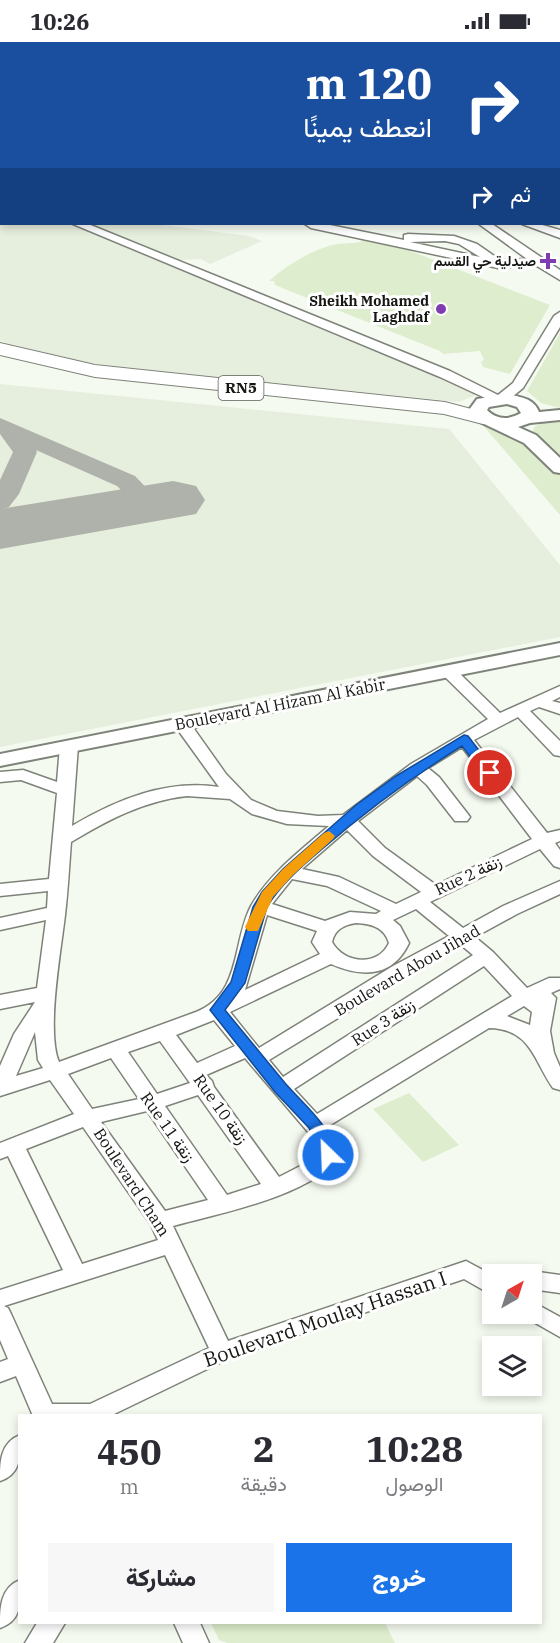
<!DOCTYPE html>
<html lang="ar">
<meta charset="utf-8">
<style>
:root{--surface:#fff;--page:#f7f7f7;--text:#2b2b33;--muted:#7c7c81;--accent:#1a73e8}
body{margin:0;font-family:"IBM Plex Serif",Vazirmatn,serif;background:var(--page);color:var(--text);direction:rtl;height:100vh;display:flex;flex-direction:column;font-size:22px;white-space:nowrap}
*{box-sizing:border-box;margin:0}
p{font-size:20px;color:var(--muted)}
.icon{flex:none;width:33px;height:33px;fill:none;stroke:currentColor;stroke-width:2;stroke-linecap:round;stroke-linejoin:round}
.map{position:relative;flex:1;overflow:hidden;direction:ltr}
.sheet{position:absolute;left:18px;top:1372px;width:524px;height:210px;display:flex;flex-direction:column;background:var(--surface);border-radius:0px;box-shadow:0 3px 9px #0003;direction:rtl}
.sheet>*{flex:none}
.top-card{position:absolute;left:0px;top:0px;width:561px;height:183px;box-shadow:0 3px 9px #0003;direction:rtl;background:#1a4fa0;color:#fff;overflow:hidden}
.needle{width:39px;rotate:39deg}
.tools{position:absolute;left:482px;top:1222px;display:grid;gap:12px}
.tools a{display:grid;place-items:center;width:60px;height:60px;border-radius:0px;background:var(--surface);box-shadow:0 3px 9px #0003;font-size:30px}
.pin{position:absolute;display:grid;place-items:center;width:51px;height:51px;color:#fff;margin:-26px;border:3px solid #fff;border-radius:50%;box-shadow:0 2px 6px #0007}
.me{position:absolute;width:66px;margin:-33px;rotate:336deg;stroke-linejoin:round;filter:drop-shadow(0 0 4px #0008)}
.turn{display:flex;align-items:center;gap:21px;height:126px;padding:0 30px;font-size:27px}
.turn .icon{width:78px;height:78px;stroke-width:2.5}
.turn b{display:block;font-size:42px;line-height:51px}
.then{display:flex;align-items:center;height:57px;padding:0 30px;background:#0003;gap:12px;font-size:22px}
.eta{display:flex;justify-content:space-evenly;align-items:center;height:102px;text-align:center}
.eta b{font-size:36px;font-weight:800;line-height:42px}
.button{display:flex;gap:12px;margin-top:auto;padding:12px 30px}
.button a{flex:1;height:69px;border-radius:0px;background:var(--accent);color:#fff;font-size:24px;font-weight:800;line-height:69px;text-align:center}
.button a+a{background:var(--page);color:var(--text)}
.status{display:flex;justify-content:space-between;align-items:center;height:42px;padding:0 30px;background:var(--surface);direction:ltr}
.status svg{height:16px;fill:currentColor}
.map>svg:first-child{display:block}
.built{fill:#e6eedd}
.green{fill:#deedcd}
.lines{fill:none;stroke-linecap:round;stroke-linejoin:round}
.taxiway{fill:#aeb2aa;fill-rule:evenodd}
.runway{fill:#aeb2aa;fill-rule:evenodd}
.minor-casing{stroke:#7e837a;stroke-width:3}
.major-casing{stroke:#7e837a;stroke-width:4}
.highway-casing{stroke:#7e837a;stroke-width:2}
.minor{fill:#fff;fill-rule:evenodd}
.major{fill:#fff;fill-rule:evenodd}
.highway{fill:#fff;fill-rule:evenodd}
.route{fill:#1a73e8;stroke:#114b97;stroke-width:1.5}
.slow{fill:#f59e0b}
.poi-dot{fill:#7e3cb0;stroke:#fff;stroke-width:2}
.labels{text-anchor:middle;stroke-width:6;stroke-linejoin:round;paint-order:stroke}
.far-poi-label{font-size:14px;font-weight:bold;fill:#151713;stroke:#fff;text-anchor:end}
.shield{fill:#fff;stroke:#5b5d5a;stroke-width:1.5}
.shield-label{font-size:15px;font-weight:bold;fill:#151713}
.street-label{font-size:16px;fill:#151713;stroke:#fff}
.near-street-label{font-size:20px;fill:#151713;stroke:#fff}
</style>
<div class="status"><b>10:26</b><svg viewBox="0 0 49 12"><path d="M0 12V9h3v3zM5 12V6h3v6zM10 12V3h3v9zM15 12V0h3v12zM26 1h20v11H26zM47 4h2v5h-2z"/></svg></div>
<div class="map">
<svg width="560" height="1601" viewBox="0 0 560 1601">
<rect width="100%" height="100%" fill="#f5faf0"/>
<path class="built" d="M0 150 2 182H75L473 346 476 350 474 354 459 360 113 324 82 320 0 299Z
M90 182H155L249 194 262 199 210 222 201 217 179 218Z
M0 342 449 387 560 523V595L0 705Z"/>
<path class="green" d="M365 198 408 208 550 263 510 332 483 325 481 320 484 318 480 309 443 312 440 309 297 252 275 243 274 239H269C287 223 308 210 332 203 343 200 355 203 365 198Z
M560 291V366L541 361 527 349Z
M475 374 521 395 560 429V473Z
M549 377H560V419L533 390 534 385Z
M409 1051 459 1103 423 1120 373 1067Z
M211 1581H385L395 1601H227L219 1598Z"/>
<g class="lines">
<path class="taxiway" d="M0 376 135 434 162 462 158 467 149 470 140 467 117 444 36 408 37 410 19 452 9 465 0 468V438L13 410 0 392Z"/>
<path class="runway" d="M173 439 196 444 205 458 196 472 0 507V467Z"/>
<g class="minor-casing">
<path id="minor" d="M120 0H132L119 2Z
M162 0H179L180 2H163Z
M392 0H404L391 2Z
M447 0H460L461 2H448Z
M489 0H504L488 2Z
M531 0H545L546 2H532Z
M0 31H2L0 38Z
M0 46H2V52H0Z
M0 146H2V152H0Z
M73 182H88L450 329 498 353 513 341 554 274 560 270V285L523 346 506 360 496 361 440 335Z
M305 182H325L404 198V193L408 192 454 194 477 202 500 218 527 217 479 182H492L560 228V238L537 224 498 226 311 186ZM445 199 459 202 480 215 410 200Z
M522 182H539L560 188V196Z
M448 624 454 626 500 671 560 644V655L552 659 560 661V672L539 665 530 669 560 699V714L554 713 518 675 474 698 547 791 560 788V799L555 801 560 808V826L554 824 540 807 430 860 463 886 503 864 560 839V852L517 872 475 895 493 910 527 946 549 936H560V947L551 951 556 956 550 989 554 1011 560 1025V1048L553 1046C533 1017 531 987 489 986L327 1085 339 1113C316 1153 217 1172 173 1184L228 1299 466 1219 492 1233V1253L464 1237 230 1316 110 1374H33L16 1334 0 1340V1320L8 1317 0 1298V1248L63 1228 8 1114 0 1117V1101L74 1072 50 1038 0 1054V1024L14 992 35 960 0 967V953L37 946 46 878 0 888V876L47 866 48 849 0 854V842L49 837 57 751 21 738 0 740V730L23 728 57 740 60 704 63 700H75L78 704 72 784C116 758 166 737 219 745L173 681 181 676 187 677 226 732 251 758 277 769 318 774 343 773 411 722 488 677 442 632 440 629 442 626ZM462 705 532 797 436 843 385 806 358 779 417 734 427 743 455 779H467L470 775 467 771 439 735 428 726ZM187 754 230 757 252 772 287 782 329 784C301 808 269 832 251 864 232 900 242 952 196 970L59 1020C46 990 61 908 65 873 68 848 69 825 71 800 108 778 143 759 187 754ZM347 788 373 814 421 850 396 862 339 835 302 827ZM292 837 327 844 381 869 376 872 350 870 325 879 272 862ZM416 867 449 894 393 924 259 1006 230 970 331 922C363 936 393 935 409 901L400 884 393 878ZM267 873 317 889 312 900 320 912 245 948ZM356 881C372 882 384 885 389 901 378 925 344 922 332 900 335 887 344 883 356 881ZM461 903 473 913 283 1035 269 1018 407 934ZM484 924 512 954 317 1072 294 1047ZM524 964 532 970 530 983 507 974ZM214 978 235 1004 197 1021 176 993ZM35 990 38 1018 43 1026 16 1034ZM160 999 190 1041 157 1052 128 1010ZM111 1016 139 1057 92 1067 68 1032ZM245 1016 308 1090 317 1111 310 1119 279 1135 214 1045 212 1039 206 1033ZM198 1053 261 1142 227 1153 165 1064ZM147 1069 208 1158 165 1169 101 1080ZM83 1085 151 1183 158 1198 82 1222 26 1107ZM165 1213 209 1306 90 1362H52L11 1272 8 1266 4 1264Z
M531 1229 560 1233V1251L531 1247V1233H522Z
M531 1259 560 1275V1295L523 1274 522 1272H531Z
M20 1393C20 1413 22 1432 0 1439 0 1420 0 1401 20 1393Z
M20 1538C20 1559 23 1578 0 1586 0 1566 0 1546 20 1538Z
M37 1581H65L53 1601H25Z
M174 1581H200L209 1601H183Z"/>
</g>
<g class="major-casing">
<path id="major" d="M507 352C520 355 534 356 539 370L560 368V378L530 381 518 385 536 393 560 416V431L554 430 524 401 482 381 469 368 477 357ZM507 362 517 365 521 371C509 378 497 378 487 368L489 365Z
M560 601V613L0 724V712Z"/>
</g>
<g class="highway-casing">
<path id="highway" d="M0 301 95 323 445 360 490 372 493 376 490 380 483 382 444 372 95 335 0 313Z"/>
</g>
<use href="#minor" class="minor"/>
<use href="#major" class="major"/>
<use href="#highway" class="highway"/>
</g>
<path class="route" d="M464 693 468 694 494 728 496 731 494 734H485L462 704C412 735 366 769 321 808 301 825 281 842 267 865L245 941 225 968C245 992 265 1017 285 1041 304 1063 330 1082 336 1113L334 1117H323L309 1086 275 1050 210 968 231 940 253 865 262 850 283 827 356 763 396 734Z"/>
<path class="slow" d="M329 789 335 794 333 797 293 833 273 855 258 889H248L245 885 262 850 283 827 324 791Z"/>
<g class="poi-dot">
<path d="M545 210h6v6h6v6h-6v6h-6v-6h-6v-6h6z"/>
<circle cx="441" cy="267" r="6"/>
</g>
<g class="labels">
<g class="far-poi-label">
<text x="536" y="224">صيدلية حي القسم</text>
<text x="429" y="264">Sheikh Mohamed<tspan x="429" dy="16">Laghdaf</tspan></text>
</g>
<rect class="shield" x="218.5" y="334" width="45" height="24" rx="4.5"/>
<g class="shield-label">
<text x="241" y="351">RN5</text>
</g>
<g class="street-label">
<text transform="translate(280 662) rotate(-11)" y="6">Boulevard Al Hizam Al Kabir</text>
<text transform="translate(468 833) rotate(-25)" y="6">Rue 2 زنقة</text>
<text transform="translate(407 928) rotate(-30)" y="6">Boulevard Abou Jihad</text>
<text transform="translate(383 980) rotate(-33)" y="6">Rue 3 زنقة</text>
<text transform="translate(221 1067) rotate(55)" y="6">Rue 10 زنقة</text>
<text transform="translate(168 1085) rotate(55)" y="6">Rue 11 زنقة</text>
<text transform="translate(132 1140) rotate(57)" y="6">Boulevard Cham</text>
</g>
<g class="near-street-label">
<text transform="translate(325 1277) rotate(-19)" y="7">Boulevard Moulay Hassan I</text>
</g>
</g>
</svg>
<div class="tools">
<a><svg class="needle" viewBox="-14 -14 28 28"><path d="M0-13l5 13h-10z" fill="#e53935"/><path d="M0 13l5-13h-10z" fill="#7c7c81"/></svg></a>
<a><svg class="icon" aria-label="layers" viewBox="0 0 24 24"><path d="M12 4l9 5-9 5-9-5zM3 14l9 5 9-5"/></svg></a>
</div>
<div class="pin" style="left:490px;top:731px;background:#d93025"><svg class="icon" aria-label="arrive" viewBox="0 0 24 24"><path d="M6 21V4h12l-3 4 3 4H6"/></svg></div>
<svg class="me" style="left:328px;top:1113px" viewBox="-20 -20 40 40"><circle r="17" fill="#1a73e8" stroke="#fff" stroke-width="3"/><path d="M0-11L8 9 0 5-8 9z" fill="#fff"/></svg>
<div class="top-card">
<div class="turn"><svg class="icon" aria-label="right" viewBox="0 0 24 24"><path d="M7 20v-9h11M14 6l5 5-5 5"/></svg><div><b>120 m</b>انعطف يمينًا</div></div>
<div class="then">ثم<svg class="icon" aria-label="right" viewBox="0 0 24 24"><path d="M7 20v-9h11M14 6l5 5-5 5"/></svg></div>
</div>
<section class="sheet">
<div class="eta">
<div><b>10:28</b><p>الوصول</p></div>
<div><b>2</b><p>دقيقة</p></div>
<div><b>450</b><p>m</p></div>
</div>
<div class="button"><a>خروج</a><a>مشاركة</a></div>
</section>
</div>
